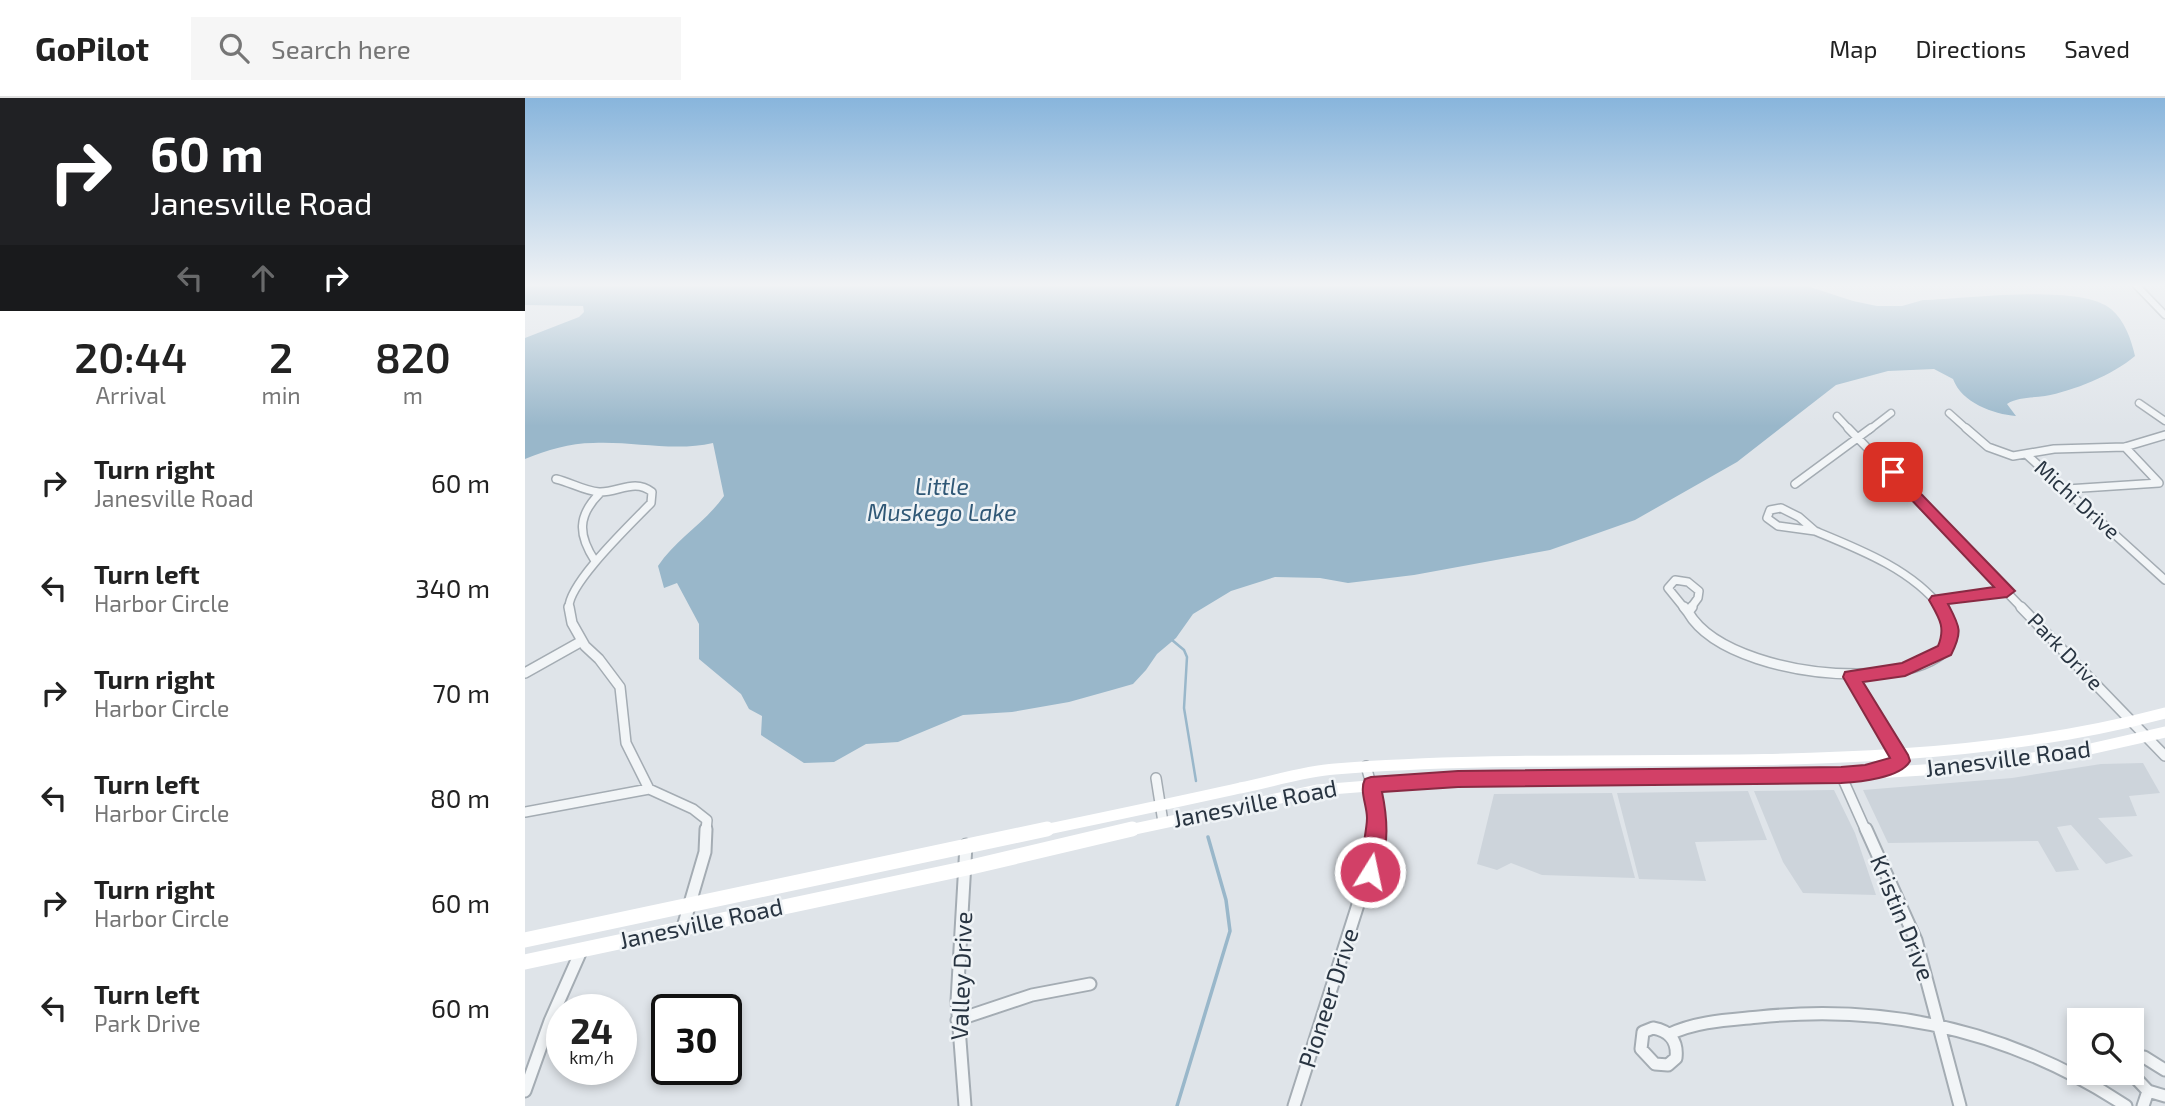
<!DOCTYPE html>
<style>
:root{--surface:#fff;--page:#f6f6f6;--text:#222;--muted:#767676;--line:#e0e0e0}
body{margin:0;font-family:"Exo 2",sans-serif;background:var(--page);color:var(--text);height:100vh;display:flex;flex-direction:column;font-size:26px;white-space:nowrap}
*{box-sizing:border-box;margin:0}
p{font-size:23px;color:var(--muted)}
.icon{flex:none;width:38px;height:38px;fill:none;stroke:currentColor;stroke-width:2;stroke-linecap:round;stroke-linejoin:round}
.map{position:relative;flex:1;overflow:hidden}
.drawer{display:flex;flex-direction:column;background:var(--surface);width:525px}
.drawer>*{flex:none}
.banner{background:#202124;color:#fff;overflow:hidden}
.controls{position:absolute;left:1542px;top:910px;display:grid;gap:14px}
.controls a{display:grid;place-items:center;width:77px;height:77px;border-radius:0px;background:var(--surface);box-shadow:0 4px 10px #0003;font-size:35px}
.speed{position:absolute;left:21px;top:896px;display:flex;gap:14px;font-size:35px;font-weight:700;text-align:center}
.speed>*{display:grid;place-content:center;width:91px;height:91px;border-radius:50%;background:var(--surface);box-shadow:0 4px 10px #0003;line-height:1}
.speed small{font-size:18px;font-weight:400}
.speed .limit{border:4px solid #111;border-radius:10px;background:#fff;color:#111}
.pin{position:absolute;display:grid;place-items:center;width:60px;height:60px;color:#fff;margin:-30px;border-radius:14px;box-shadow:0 4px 10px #0006}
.me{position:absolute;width:77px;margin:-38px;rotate:10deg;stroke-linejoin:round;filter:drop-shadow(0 0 5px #0008)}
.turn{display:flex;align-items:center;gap:24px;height:147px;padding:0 35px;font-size:32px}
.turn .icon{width:91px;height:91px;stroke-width:2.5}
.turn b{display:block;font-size:49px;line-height:60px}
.lanes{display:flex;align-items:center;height:66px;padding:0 35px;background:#0003;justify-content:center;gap:35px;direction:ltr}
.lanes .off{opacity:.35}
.eta{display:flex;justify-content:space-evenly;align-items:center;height:119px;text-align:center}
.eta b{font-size:42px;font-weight:600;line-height:49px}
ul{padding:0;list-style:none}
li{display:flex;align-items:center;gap:21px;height:105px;padding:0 35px}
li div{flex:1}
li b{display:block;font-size:26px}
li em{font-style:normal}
header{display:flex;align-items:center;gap:42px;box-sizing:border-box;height:98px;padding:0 35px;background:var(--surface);border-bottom:2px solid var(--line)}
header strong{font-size:33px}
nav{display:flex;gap:38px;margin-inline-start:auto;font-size:24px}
.search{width:490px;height:63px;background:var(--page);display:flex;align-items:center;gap:18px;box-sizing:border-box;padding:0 24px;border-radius:0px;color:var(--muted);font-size:26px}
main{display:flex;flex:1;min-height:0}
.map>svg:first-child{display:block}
.built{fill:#cdd4db}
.water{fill:#99b7ca}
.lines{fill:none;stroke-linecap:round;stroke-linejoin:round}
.stream-far1{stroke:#99b7ca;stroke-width:2.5}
.stream{stroke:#99b7ca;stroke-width:3.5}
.minor-far3-casing{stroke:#a4acb3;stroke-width:9}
.minor-far2-casing{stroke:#a4acb3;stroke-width:10}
.minor-far1-casing{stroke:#a4acb3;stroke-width:12}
.minor-casing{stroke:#a4acb3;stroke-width:15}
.minor-far3{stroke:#f2f5f7;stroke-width:6}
.minor-far2{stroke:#f2f5f7;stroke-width:7}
.minor-far1{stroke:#f2f5f7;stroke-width:9}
.minor{stroke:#f2f5f7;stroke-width:11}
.secondary-far1{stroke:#fff;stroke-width:11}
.secondary{stroke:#fff;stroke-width:15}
.route{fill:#d24067;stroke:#882a43;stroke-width:2}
.labels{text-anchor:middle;stroke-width:5;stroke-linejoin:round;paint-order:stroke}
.street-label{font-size:21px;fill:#283441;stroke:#eff3f6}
.water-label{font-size:23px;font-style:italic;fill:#305876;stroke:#eff3f6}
.near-street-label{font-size:24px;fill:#283441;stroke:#eff3f6}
</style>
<header>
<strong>GoPilot</strong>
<div class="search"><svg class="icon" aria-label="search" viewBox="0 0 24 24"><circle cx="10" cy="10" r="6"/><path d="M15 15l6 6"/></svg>Search here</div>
<nav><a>Map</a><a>Directions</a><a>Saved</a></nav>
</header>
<main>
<section class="drawer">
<div class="banner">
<div class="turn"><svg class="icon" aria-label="right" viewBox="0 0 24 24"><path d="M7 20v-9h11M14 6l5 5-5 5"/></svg><div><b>60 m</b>Janesville Road</div></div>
<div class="lanes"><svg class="icon off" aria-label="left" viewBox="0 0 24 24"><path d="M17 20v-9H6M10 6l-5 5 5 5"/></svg><svg class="icon off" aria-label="ahead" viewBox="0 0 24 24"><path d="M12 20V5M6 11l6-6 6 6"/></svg><svg class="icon" aria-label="right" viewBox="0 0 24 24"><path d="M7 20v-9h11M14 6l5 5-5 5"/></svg></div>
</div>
<div class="eta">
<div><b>20:44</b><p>Arrival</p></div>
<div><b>2</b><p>min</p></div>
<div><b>820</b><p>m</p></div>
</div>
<ul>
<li><svg class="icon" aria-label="right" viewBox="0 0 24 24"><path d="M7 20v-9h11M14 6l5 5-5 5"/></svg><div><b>Turn right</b><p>Janesville Road</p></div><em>60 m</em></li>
<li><svg class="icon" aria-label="left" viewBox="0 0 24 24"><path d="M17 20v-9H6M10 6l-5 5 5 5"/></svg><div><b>Turn left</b><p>Harbor Circle</p></div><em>340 m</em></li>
<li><svg class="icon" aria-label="right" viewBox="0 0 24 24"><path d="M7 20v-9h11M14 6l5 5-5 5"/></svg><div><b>Turn right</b><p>Harbor Circle</p></div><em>70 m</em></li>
<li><svg class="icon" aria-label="left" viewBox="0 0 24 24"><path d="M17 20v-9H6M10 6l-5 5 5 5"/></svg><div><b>Turn left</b><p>Harbor Circle</p></div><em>80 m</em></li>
<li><svg class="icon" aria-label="right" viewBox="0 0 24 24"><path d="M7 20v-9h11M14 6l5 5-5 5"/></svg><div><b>Turn right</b><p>Harbor Circle</p></div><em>60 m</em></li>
<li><svg class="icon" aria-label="left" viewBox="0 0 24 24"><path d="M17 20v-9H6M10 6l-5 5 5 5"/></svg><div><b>Turn left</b><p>Park Drive</p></div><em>60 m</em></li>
</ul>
</section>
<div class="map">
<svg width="1640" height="1008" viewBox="0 0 1640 1008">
<rect width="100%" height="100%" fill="#dfe4e9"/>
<path class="built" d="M1618 665 1635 695 1604 698 1612 718 1573 720 1608 758 1581 766 1546 727 1532 729 1554 772 1531 774 1513 743 1363 745 1338 692 1487 680 1576 666Z
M1309 692 1330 735 1351 797 1278 795 1258 764 1229 693Z
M1223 693 1242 742 1170 744 1181 783 1114 781 1092 695Z
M1087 695 1110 780 1017 777 986 765 972 772 952 766 969 696Z"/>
<path class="water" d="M0 186H1276L1328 203 1352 208H1377L1398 202C1440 201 1555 185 1586 211 1600 223 1606 241 1610 258 1588 277 1548 293 1520 298 1507 300 1492 299 1482 306L1491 318C1468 316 1437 305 1428 281L1409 271 1363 273 1311 287 1212 364 1110 422 1025 452 889 477 823 485 795 480 750 479 706 493 668 516 651 540 632 556 621 572 608 586 587 592 544 604 487 614 438 617 373 644 341 646 309 664 279 665 236 637 237 618 224 611 216 596 174 561V526L152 485 139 490 133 468C151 441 180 425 199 398L188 345C149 354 108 343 68 345 45 345 22 352 0 361V240L54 219 59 214 58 208 0 207Z"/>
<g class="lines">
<path class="stream-far1" d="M647 542 659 552 662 559 659 610 671 683"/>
<path class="stream" d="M652 1008 705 833 701 802 683 739"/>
<g class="minor-far3-casing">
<path id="minor-far3" d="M1610 186 1640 217
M1614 305 1640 323
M1424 315 1443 332
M1312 318 1325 332
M1344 332 1366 315"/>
</g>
<g class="minor-far2-casing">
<path id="minor-far2" d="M1323 330 1498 511
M1441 330 1463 349 1488 358 1529 351 1600 349 1640 337
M1502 357 1640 482
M31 381C45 384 59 393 74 394 93 395 109 380 127 394L126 405C108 424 41 487 44 511
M1270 386 1346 330
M1542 391 1634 385 1600 349
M1256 410 1274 419 1290 433 1253 428 1242 420 1245 412Z
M1290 433C1334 451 1388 472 1417 511
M70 463C53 437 52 418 75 395
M1412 502 1482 493
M1160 511 1143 490 1150 482 1163 484 1174 493 1173 500 1165 511"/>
</g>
<g class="minor-far1-casing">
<path id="minor-far1" d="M44 509 47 525 60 548 74 561 95 589 101 645 124 691 168 711 182 722 181 733
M1159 509 1163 514 1167 509
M1496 509 1640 658
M1163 514C1210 596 1484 599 1416 509
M0 575 57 543
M1326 579 1374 657
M841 668 851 704 850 733
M1316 677 1341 733
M631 680 638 724
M0 714 124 691"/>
</g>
<g class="minor-casing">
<path id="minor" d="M1341 731 1391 842 1435 1008
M158 829 180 754 181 731
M432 922 507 897 565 886
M1128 930C1145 933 1153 943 1151 960L1143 967 1130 966 1116 951 1118 934Z
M1145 936C1172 923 1204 922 1234 919 1367 905 1490 935 1601 1008
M1606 962 1619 959 1640 972
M1606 975 1623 993 1640 998
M0 993 25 923 56 853
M440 1008 432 903 441 747
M769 1008 850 753V731
M1618 1008 1623 993"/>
</g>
<use href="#minor-far3" class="minor-far3"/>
<use href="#minor-far2" class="minor-far2"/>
<use href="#minor-far1" class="minor-far1"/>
<use href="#minor" class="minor"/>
<path class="secondary-far1" d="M514 733C581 719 648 705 715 690 746 684 779 673 810 671 1087 649 1369 687 1640 615
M600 733 793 692 933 681 1316 677 1432 670 1552 654 1640 634"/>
<path class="secondary" d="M0 842 522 731
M0 864 442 770 607 731"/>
</g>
<linearGradient id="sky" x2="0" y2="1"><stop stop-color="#88b5dc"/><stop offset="0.57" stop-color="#f1f3f5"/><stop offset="1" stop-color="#f1f3f5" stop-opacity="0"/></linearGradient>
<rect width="1640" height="328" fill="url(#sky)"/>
<path class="route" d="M1368 370 1372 371 1490 493 1482 499 1423 506C1435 529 1438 533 1426 557L1380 578 1338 584 1383 657 1385 663C1376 680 1334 684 1316 685L933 689 857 694C863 722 864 754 852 781L845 783 838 781C832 768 842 736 842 720 842 707 834 693 840 681L846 679 933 673 1316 669 1340 667 1365 660 1318 579 1320 574 1377 565 1413 548C1421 529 1414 520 1404 502L1407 498 1469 489 1363 377 1361 374Z"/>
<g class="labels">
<g class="street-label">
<text transform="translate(1552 402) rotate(42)" y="7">Michi Drive</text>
<text transform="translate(1540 554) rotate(46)" y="7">Park Drive</text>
</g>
<g class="water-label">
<text x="417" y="397">Little<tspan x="417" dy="26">Muskego Lake</tspan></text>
</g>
<g class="near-street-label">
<text transform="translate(1483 661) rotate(-7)" y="8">Janesville Road</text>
<text transform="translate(730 706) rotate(-11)" y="8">Janesville Road</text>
<text transform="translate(1377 820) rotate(68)" y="8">Kristin Drive</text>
<text transform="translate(176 826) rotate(-12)" y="8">Janesville Road</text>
<text transform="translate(437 878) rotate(-88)" y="8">Valley Drive</text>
<text transform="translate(804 900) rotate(-72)" y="8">Pioneer Drive</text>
</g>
</g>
</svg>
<div class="controls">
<a><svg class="icon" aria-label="search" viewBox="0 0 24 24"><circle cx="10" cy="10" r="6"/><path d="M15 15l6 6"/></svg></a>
</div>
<div class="speed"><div>24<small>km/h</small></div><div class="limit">30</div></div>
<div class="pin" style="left:1368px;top:374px;background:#d93025"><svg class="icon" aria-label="arrive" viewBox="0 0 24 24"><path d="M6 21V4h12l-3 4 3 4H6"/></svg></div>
<svg class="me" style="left:845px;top:774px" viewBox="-20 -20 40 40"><circle r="17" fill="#d24067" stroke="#fff" stroke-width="3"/><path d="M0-11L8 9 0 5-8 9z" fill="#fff"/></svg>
</div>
</main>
